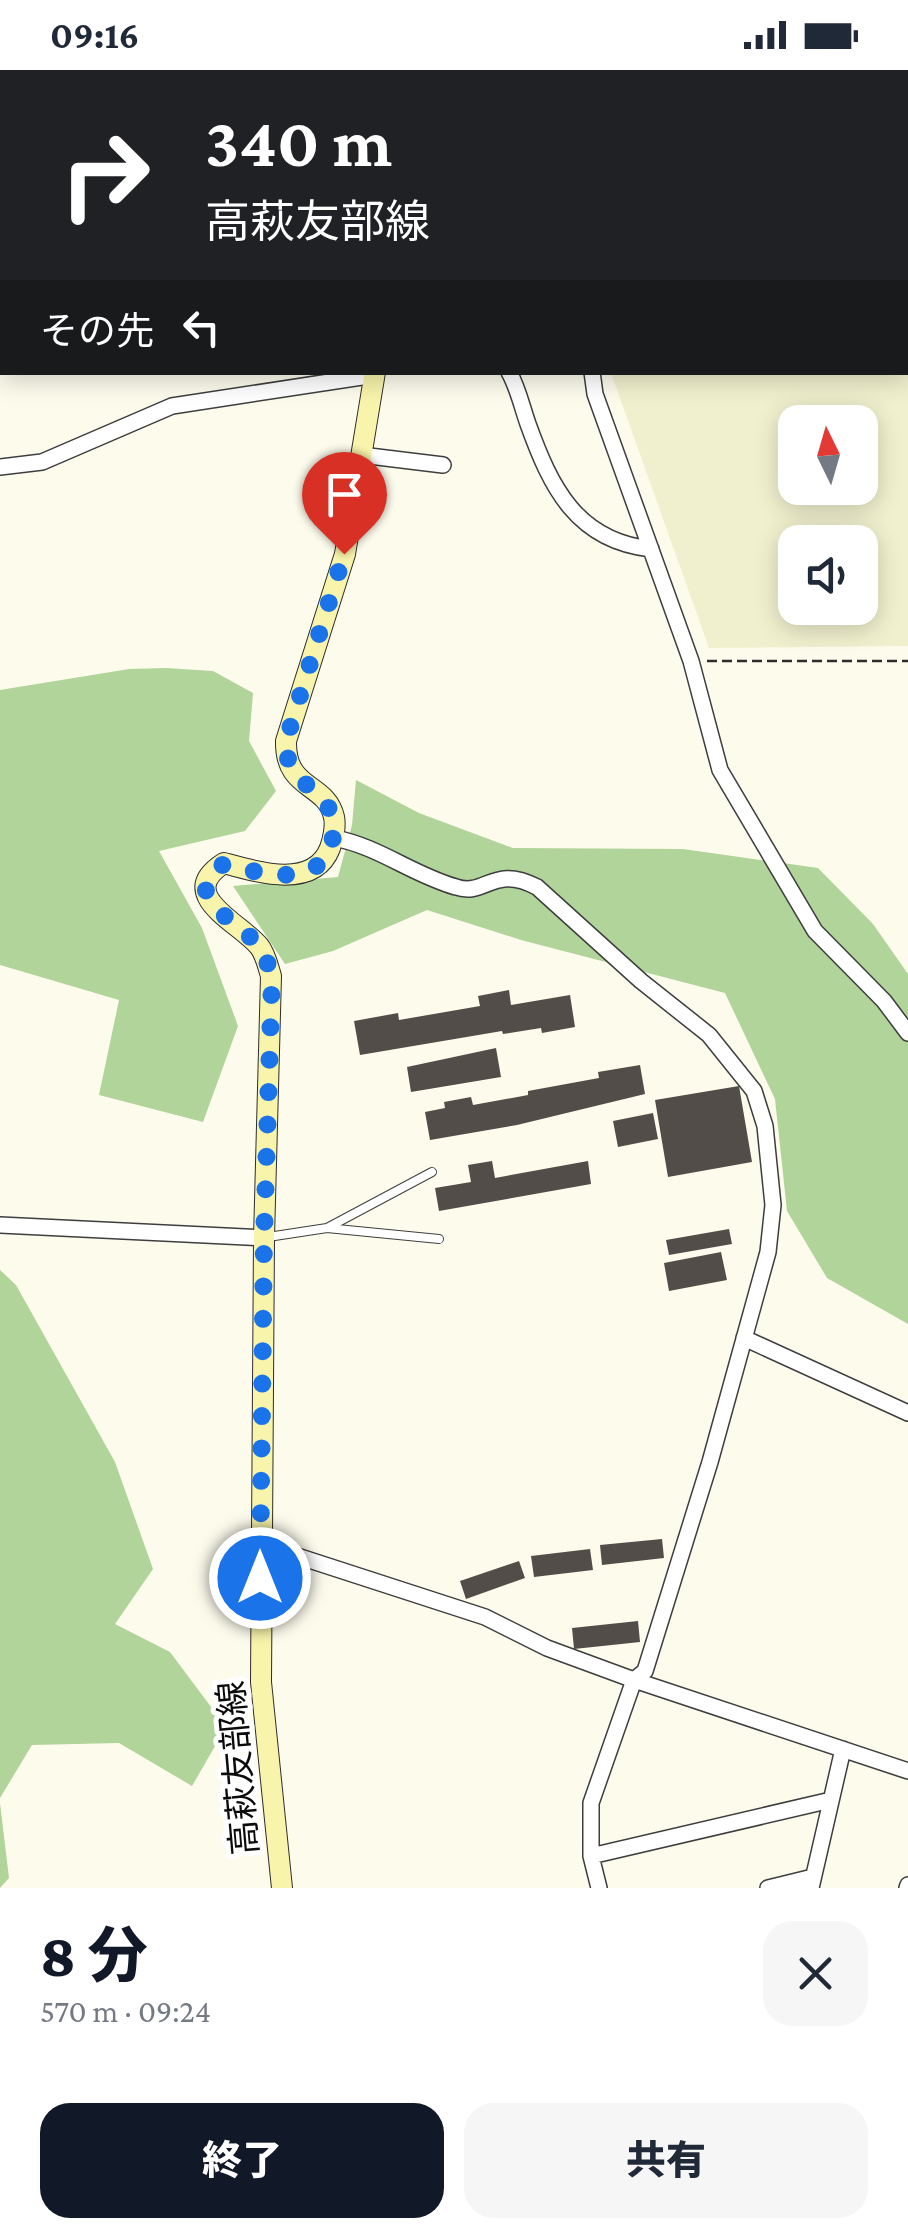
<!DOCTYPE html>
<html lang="ja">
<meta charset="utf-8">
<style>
:root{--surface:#fff;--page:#f6f6f7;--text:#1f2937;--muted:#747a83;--accent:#111827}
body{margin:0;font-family:"Crimson Pro","Noto Sans JP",serif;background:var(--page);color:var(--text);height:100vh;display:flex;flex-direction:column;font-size:38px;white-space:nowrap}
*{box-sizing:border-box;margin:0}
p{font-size:32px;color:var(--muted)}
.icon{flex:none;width:55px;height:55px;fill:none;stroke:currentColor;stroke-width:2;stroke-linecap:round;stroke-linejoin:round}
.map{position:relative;height:1818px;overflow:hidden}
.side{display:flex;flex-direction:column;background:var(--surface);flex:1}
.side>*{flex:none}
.banner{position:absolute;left:0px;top:0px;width:910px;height:305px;box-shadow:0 5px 25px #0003;background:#202124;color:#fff;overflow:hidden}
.needle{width:65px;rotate:355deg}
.fabs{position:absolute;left:778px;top:335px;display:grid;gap:20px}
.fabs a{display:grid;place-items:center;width:100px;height:100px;border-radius:20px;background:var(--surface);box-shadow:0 5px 25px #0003;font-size:50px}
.pin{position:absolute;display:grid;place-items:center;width:85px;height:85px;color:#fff;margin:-102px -42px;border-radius:50% 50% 50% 0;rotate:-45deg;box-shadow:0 0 10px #0007}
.pin .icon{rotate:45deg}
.me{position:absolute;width:110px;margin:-55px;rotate:0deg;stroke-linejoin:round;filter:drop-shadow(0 0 8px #0008)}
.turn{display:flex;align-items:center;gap:35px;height:210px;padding:0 40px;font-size:45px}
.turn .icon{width:130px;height:130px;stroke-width:2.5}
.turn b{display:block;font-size:70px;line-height:85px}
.then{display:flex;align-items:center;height:95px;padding:0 40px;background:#0003;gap:20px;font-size:38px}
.round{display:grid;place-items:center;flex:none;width:105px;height:105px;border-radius:30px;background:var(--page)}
.overview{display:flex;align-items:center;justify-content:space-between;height:170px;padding:0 40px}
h1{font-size:60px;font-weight:800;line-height:75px;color:var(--accent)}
.action{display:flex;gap:20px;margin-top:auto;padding:20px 40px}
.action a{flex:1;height:115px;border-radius:30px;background:var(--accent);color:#fff;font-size:40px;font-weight:800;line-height:115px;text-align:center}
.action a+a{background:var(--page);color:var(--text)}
.status{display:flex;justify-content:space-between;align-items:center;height:70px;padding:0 50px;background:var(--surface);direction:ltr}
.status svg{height:28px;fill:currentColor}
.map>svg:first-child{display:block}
.farmland{fill:#f1f0ce;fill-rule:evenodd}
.forest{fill:#b0d499}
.building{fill:#534d49}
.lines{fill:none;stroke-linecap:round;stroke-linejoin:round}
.lane-casing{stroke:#3e3e3e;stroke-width:10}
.street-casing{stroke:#3e3e3e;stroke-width:18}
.secondary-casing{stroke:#2d2d2d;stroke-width:22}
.path{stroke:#2d2d2d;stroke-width:2.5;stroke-dasharray:10 5;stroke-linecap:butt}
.lane{stroke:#fff;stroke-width:8}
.street{stroke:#fff;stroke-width:15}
.secondary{stroke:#f8f4ac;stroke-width:20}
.route{stroke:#1a73e8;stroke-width:18;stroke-dasharray:0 32.4}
.labels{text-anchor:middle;stroke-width:10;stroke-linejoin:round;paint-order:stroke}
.street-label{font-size:35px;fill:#0b0b0b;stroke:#fff}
</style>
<div class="status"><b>09:16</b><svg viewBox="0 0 49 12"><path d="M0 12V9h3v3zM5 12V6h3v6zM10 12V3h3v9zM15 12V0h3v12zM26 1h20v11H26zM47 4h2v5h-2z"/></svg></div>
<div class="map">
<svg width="908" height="1818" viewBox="0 0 908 1818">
<rect width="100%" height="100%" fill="#fdfbec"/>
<path class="farmland" d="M559 0H908V144V2Z
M908 162V576L709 578 611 303 908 302ZM795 352H860V418H795ZM795 472H860V538H795Z"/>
<path class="forest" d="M166 598 213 601 253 623 249 671 276 721 245 761 159 781 202 858 238 956 203 1052 99 1025 119 930 0 895V620L129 599Z
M356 710 419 743 513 778 683 779 818 798 873 854 908 904V1254L827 1208 787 1141 775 1029 725 923 521 870 427 840 333 881 285 894 233 816 338 807 352 755Z
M0 1200 16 1215 115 1392 153 1499 115 1554 170 1582 226 1657 192 1716 119 1673 32 1675 0 1728Z
M0 1733 9 1808 0 1818Z"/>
<path class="building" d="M509 920 511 935 570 925 575 957 542 963 541 958 503 964 502 961 360 985 354 951 398 943 399 950 480 936 478 926Z
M496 978 501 1007 411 1022 407 997Z
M640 995 645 1024 517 1055 430 1070 425 1042 445 1038 444 1032 471 1027 473 1035 528 1025V1021L599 1008 598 1002Z
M739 1016 752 1092 668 1107 655 1030Z
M653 1043 658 1069 618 1077 613 1051Z
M492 1091 495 1108 588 1091 591 1114 439 1141 435 1118 471 1112 468 1095Z
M729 1159 732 1174 669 1185 666 1170Z
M721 1182 727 1210 669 1221 664 1193Z
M662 1469 664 1488 602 1495 600 1475Z
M590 1479 593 1500 534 1507 531 1486Z
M519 1491 525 1508 466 1529 460 1511Z
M638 1551 640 1572 574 1579 572 1558Z"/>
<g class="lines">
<g class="lane-casing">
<path id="lane" d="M327 1158 439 1169
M268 1167 327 1158 432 1102"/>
</g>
<g class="street-casing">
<path id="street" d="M538 0 539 2
M509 302C518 318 522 337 528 354 551 418 577 471 651 479
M592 302 595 324 691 591 720 700 815 861 884 931 908 963
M361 385 443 395
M0 397 42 392 172 336 375 305
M334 768C378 776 413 805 456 817 486 827 493 794 537 817L641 911 709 965 754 1021 765 1056 773 1135 768 1182 710 1392 645 1601 634 1610 591 1733V1786L599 1818
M0 1155 264 1168
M744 1268 908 1343
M260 1474 485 1547 547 1578 634 1610 908 1701
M591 1786 831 1730
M768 1818 813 1807
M811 1818 843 1679
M907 1818 908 1815"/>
</g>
<g class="secondary-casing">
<path id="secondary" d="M444 2 445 0
M282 1818 261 1612 264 1168 271 906C268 896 265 883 259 876 239 852 174 825 224 793 256 802 314 820 330 778 333 770 336 756 334 747 326 712 285 721 286 671L345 484 375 302"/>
</g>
<path class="path" d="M57 0V2
M0 117 2 116
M707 591H908"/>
<use href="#lane" class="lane"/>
<use href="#street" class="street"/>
<use href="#secondary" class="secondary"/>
</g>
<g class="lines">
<path class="route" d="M260 1508 264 1168 272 906C268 896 265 883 259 876 240 852 174 824 224 794 256 802 314 820 330 778 333 769 336 756 334 747 333 743 328 737 325 734 305 708 286 707 286 671L344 484"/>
</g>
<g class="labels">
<g class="street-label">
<text transform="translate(238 1698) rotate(-95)" y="12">高萩友部線</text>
</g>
</g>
</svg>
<div class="fabs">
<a><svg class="needle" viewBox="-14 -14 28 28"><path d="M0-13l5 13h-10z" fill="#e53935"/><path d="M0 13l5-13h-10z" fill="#747a83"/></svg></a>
<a><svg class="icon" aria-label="sound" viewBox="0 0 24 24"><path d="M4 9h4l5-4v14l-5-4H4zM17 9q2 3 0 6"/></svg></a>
</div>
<div class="pin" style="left:344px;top:484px;background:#d93025"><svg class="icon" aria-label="arrive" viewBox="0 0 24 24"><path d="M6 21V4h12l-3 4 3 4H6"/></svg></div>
<svg class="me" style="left:260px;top:1508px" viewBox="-20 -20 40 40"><circle r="17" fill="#1a73e8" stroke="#fff" stroke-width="3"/><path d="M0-11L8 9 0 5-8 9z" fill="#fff"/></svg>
<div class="banner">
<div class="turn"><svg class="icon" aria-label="right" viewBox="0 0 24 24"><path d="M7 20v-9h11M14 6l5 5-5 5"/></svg><div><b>340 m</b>高萩友部線</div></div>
<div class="then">その先<svg class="icon" aria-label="left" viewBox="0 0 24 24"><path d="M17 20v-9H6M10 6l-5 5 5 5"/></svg></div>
</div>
</div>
<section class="side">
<div class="overview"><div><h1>8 分</h1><p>570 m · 09:24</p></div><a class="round"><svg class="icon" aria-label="close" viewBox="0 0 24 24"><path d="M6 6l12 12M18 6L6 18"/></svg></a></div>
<div class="action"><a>終了</a><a>共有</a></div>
</section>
